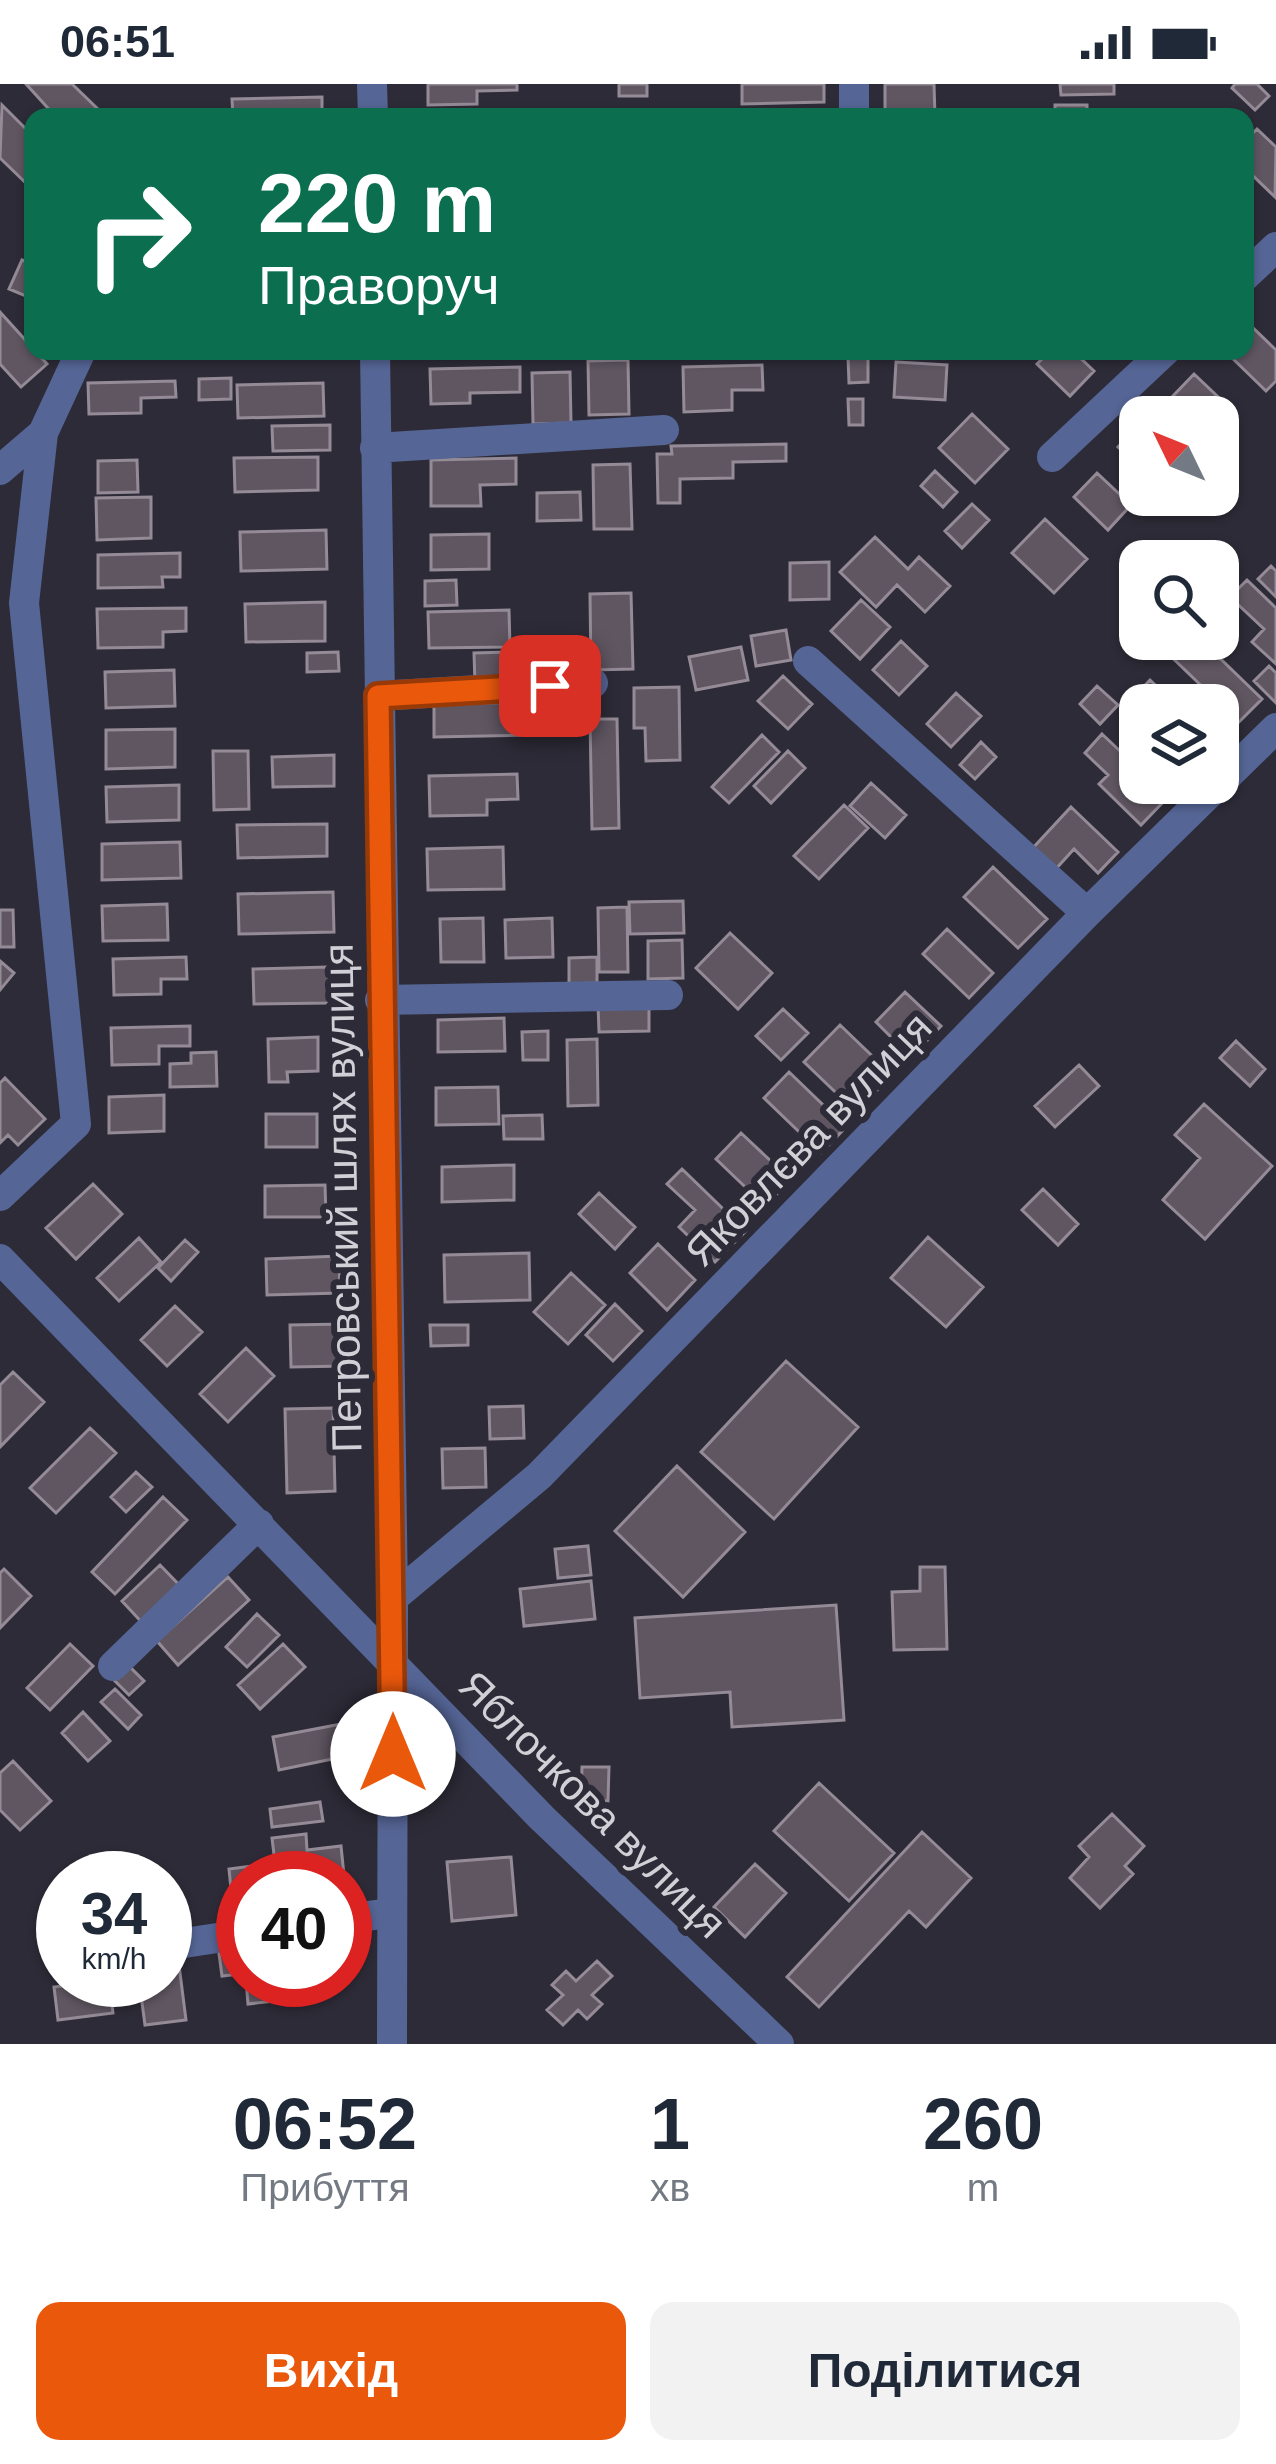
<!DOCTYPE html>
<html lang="uk">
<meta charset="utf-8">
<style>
:root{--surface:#fff;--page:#f2f2f3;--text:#1f2937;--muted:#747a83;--accent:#ea580c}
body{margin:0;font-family:Arial,sans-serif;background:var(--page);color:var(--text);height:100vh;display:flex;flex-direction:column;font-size:45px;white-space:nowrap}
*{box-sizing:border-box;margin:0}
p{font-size:39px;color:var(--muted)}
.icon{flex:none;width:66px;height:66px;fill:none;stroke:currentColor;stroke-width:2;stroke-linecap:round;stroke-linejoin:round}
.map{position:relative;height:1960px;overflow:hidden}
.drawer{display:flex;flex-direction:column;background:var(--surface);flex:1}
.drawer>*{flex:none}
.hud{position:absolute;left:24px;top:24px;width:1230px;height:252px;border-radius:24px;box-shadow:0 3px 9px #0004;background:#0b6e4f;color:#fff;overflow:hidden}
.needle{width:78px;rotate:313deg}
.buttons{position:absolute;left:1119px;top:312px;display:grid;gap:24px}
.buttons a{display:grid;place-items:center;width:120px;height:120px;border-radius:24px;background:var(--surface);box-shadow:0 3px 9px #0004;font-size:60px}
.speed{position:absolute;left:36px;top:1767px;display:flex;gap:24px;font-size:60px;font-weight:700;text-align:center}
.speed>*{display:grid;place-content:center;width:156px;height:156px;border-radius:50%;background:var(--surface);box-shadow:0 3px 9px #0004;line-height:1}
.speed small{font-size:30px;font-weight:400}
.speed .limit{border:18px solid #d22;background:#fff;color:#111}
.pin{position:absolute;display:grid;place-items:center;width:102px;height:102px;color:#fff;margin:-51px;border-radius:24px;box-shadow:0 6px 18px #0006}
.me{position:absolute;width:132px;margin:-66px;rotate:0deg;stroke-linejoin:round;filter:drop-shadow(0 0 9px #0008)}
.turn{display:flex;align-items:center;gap:42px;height:252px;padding:0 36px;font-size:54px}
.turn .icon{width:156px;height:156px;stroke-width:2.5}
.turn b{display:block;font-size:84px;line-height:102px}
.eta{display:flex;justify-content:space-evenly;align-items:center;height:204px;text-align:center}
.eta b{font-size:72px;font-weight:700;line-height:84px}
.cta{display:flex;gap:24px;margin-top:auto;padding:24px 36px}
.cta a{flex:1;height:138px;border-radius:24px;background:var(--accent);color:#fff;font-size:48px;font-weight:700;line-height:138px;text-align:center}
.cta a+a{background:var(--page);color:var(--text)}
.status{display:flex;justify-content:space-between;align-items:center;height:84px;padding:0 60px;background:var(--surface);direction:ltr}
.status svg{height:33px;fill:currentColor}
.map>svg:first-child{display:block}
.building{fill:#5f5661;stroke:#948b97;stroke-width:3}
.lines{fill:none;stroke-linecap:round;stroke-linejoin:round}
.minor{stroke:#556595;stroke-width:30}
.route-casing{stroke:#983908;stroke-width:30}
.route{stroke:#ea580c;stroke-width:21}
.labels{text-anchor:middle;stroke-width:12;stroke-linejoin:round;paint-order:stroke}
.street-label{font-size:42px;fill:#d1d0d7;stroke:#2d2b37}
</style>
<div class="status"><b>06:51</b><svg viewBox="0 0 49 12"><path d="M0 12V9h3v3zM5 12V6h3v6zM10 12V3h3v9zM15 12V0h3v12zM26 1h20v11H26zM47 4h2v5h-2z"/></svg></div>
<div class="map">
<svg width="1276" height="1960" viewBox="0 0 1276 1960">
<rect width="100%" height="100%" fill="#2d2b37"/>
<path class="building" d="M26 0H72L101 28 96 33H56Z
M428 0H517V6L477 7V20L428 21Z
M619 0H647V12H619Z
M742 0H824V18L742 20Z
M885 0H934L935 33H885Z
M1060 0H1114V10L1061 11Z
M1235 0H1257L1269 12 1255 26 1232 4Z
M322 13V33H233L232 15Z
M2 21 33 52V106L0 74Z
M1055 21H1087V33H1055Z
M1257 45 1276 63 1275 113 1245 84V57Z
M22 176 33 180V215L9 205Z
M0 228 47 280 21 303 0 280Z
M1248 239 1276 266V297L1266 307 1225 267H1245Z
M760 267H799V273L761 274Z
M1050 267H1073L1094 287 1070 312 1037 280Z
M848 273H868V298L849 299Z
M628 276 629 330 589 331 588 277Z
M896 278 947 281 945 316 894 313Z
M762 281 763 306H732V326L684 328 683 283Z
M520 283V308L470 309V319L431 320 430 285Z
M570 288 571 339 533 340 532 289Z
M1194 290 1234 328 1218 344V333H1193L1172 313Z
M231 294V315L199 316V295Z
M175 297 176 313 141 314V329L89 330 88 299Z
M323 299 324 332 238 334 237 301Z
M848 315H863V341H849Z
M972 330 1008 365 975 399 939 364Z
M1140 340V384L1118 363Z
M330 341V366L273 367 272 342Z
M786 360V377L733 378V394L680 395V419H658L657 370H672L671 362Z
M318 373V406L235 408 234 374Z
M516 374V400L480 401 481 422H431V376Z
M137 376 138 408 98 409V377Z
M630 380 632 445H594L593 381Z
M935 387 957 408 943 423 921 402Z
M1097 389 1131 421 1108 446 1074 413Z
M580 408 581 436 537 437V409Z
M151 413V454L97 456 96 414Z
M972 420 989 436 962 464 945 447Z
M1045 435 1087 475 1054 509 1012 469Z
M326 446 327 485 241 487 240 448Z
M489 450V485L431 486V451Z
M875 453 908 485 919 473 950 502 925 528 897 501 876 523 840 488Z
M180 469V493H162L163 503 98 504V471Z
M829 478V515L790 516V479Z
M1271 482 1276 487V513L1258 495Z
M456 496 457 521 425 522V497Z
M1247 496 1276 524V580L1252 558 1264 545 1230 513Z
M631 509 633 585 591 586 590 510Z
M861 516 890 543 860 575 831 547Z
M325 518V557L246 558 245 520Z
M186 524V547L163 548V563L98 564 97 525Z
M509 526 510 563 429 564 428 528Z
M786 546 791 576 756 582 751 552Z
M1163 555H1200L1262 615 1239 638 1158 560Z
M901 557 927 582 899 611 873 586Z
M741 563 748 596 696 606 689 573Z
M338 568 339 587 307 588V569Z
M512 568V599L475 600 474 569Z
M1269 582 1276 589V619L1254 597Z
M174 586 175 622 106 624 105 588Z
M783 592 812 620 788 645 758 617Z
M1150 596 1176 621H1140V640L1123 624Z
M1097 602 1118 621 1100 640 1080 620Z
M679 603 680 676 646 677 645 644H634V604Z
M956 609 981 632 951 663 927 640Z
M530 618 531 651 434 653V620Z
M590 635H617L619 744 592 745Z
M175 645V683L106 685V646Z
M1102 650 1140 686V699H1154L1168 713 1141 741 1099 700 1108 691 1085 669Z
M762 651 779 668 729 719 712 703Z
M981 658 996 673 975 695 960 681Z
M213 667H248L249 725 214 726Z
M788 667 805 684 771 719 754 702Z
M334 671V702L273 703 272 673Z
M517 690 518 715 487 716V731L430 732 429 692Z
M871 699 906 731 885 754 850 722Z
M179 701V736L107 738 106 703Z
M844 721 868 744 819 795 794 772Z
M1071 723 1118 768 1098 789 1074 765 1053 788 1031 766Z
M327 740V772L238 774 237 741Z
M180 758 181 794 102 796V760Z
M503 763 504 805 428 806 427 765Z
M993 783 1047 835 1018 864 964 813Z
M333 808 334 848 239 850 238 810Z
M683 817 684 849 630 850 629 818Z
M167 820 168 856 103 857 102 822Z
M627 823 628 888H599L598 824Z
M0 826H13L14 863H0Z
M483 834 484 878H441L440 835Z
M552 834 553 873 506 874 505 836Z
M947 845 993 889 969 914 923 870Z
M730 849 772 889 738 925 696 884Z
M682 856 683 894 648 895V857Z
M186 873 187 895H161V910L114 911 113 875Z
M597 873V899L569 900V874Z
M0 877 14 889 0 906Z
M328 883 329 919 254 920 253 885Z
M905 908 941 942 911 973 876 938Z
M649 919V947L599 948 598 920Z
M783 925 808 949 781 976 756 952Z
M504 934 505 967 438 968V936Z
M840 941 892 991 856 1028 804 978Z
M190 942V962H159V980L112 981 111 944Z
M548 947V976H523L522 948Z
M318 953V987L287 988 288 998H269L268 955Z
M597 955 598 1021 568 1022 567 956Z
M1236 957 1265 985 1250 1002 1220 974Z
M216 968 217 1002 170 1003V980L191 979V969Z
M1079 981 1099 1002 1055 1043 1035 1022Z
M789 988 846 1043 821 1069 764 1014Z
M5 994 45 1035 18 1061 8 1051 0 1059V999Z
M498 1003 499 1040 436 1041V1004Z
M164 1011V1047L109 1049V1013Z
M1204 1020 1272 1082 1205 1155 1163 1116 1200 1074 1175 1051Z
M266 1030H317V1063H266Z
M542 1031 543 1055H504L503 1032Z
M741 1049 791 1096 765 1122 716 1075Z
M514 1081V1116L442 1118V1083Z
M682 1085 746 1147 715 1178 679 1143 695 1126 667 1100Z
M93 1100 122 1130 76 1175 46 1144Z
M325 1101 326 1133H265V1102Z
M1043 1105 1078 1140 1058 1161 1022 1126Z
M599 1109 635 1143 615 1165 579 1130Z
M928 1153 983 1203 946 1243 891 1194Z
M139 1154 161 1178 119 1217 97 1194Z
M185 1156 198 1168 171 1197 158 1184Z
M658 1160 695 1196 667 1226 630 1189Z
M529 1169 530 1216 445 1218 444 1171Z
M339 1172 340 1209 267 1211 266 1175Z
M571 1189 605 1221 568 1260 534 1228Z
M615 1220 642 1247 613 1277 586 1251Z
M175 1222 202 1248 167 1282 141 1256Z
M345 1240 346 1282 291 1283 290 1241Z
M430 1241H468V1261L431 1262Z
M246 1264 274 1292 228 1338 200 1310Z
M786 1277 858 1343 774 1435 701 1368Z
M13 1288 44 1318 0 1363V1301Z
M523 1322 524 1354 490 1355 489 1323Z
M333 1324 335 1407 287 1409 285 1325Z
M90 1344 116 1369 56 1429 30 1404Z
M485 1364 486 1403 443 1404 442 1365Z
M677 1382 745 1448 683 1513 615 1447Z
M136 1388 152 1403 126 1428 111 1413Z
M163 1413 187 1436 115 1510 92 1488Z
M588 1462 591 1491 558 1494 555 1465Z
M160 1481 186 1508 147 1544 122 1517Z
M920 1483H945L947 1565 894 1566 892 1508 920 1507Z
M4 1485 31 1512 0 1544V1489Z
M228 1493 249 1516 178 1581 157 1557Z
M591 1497 595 1535 524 1542 520 1505Z
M836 1521 844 1636 732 1643 730 1608 640 1614 635 1534Z
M257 1530 279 1551 247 1583 226 1563Z
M70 1560 93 1582 50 1626 27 1604Z
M283 1560 305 1583 260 1625 238 1601Z
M128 1581 144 1597 129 1611 113 1595Z
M115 1605 141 1631 128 1645 101 1618Z
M83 1628 110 1657 88 1677 62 1649Z
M341 1640 347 1672 279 1686 273 1653Z
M13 1677 51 1717 20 1746 0 1726V1689Z
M582 1683H609L608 1717 581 1716Z
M819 1699 894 1769 849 1817 774 1747Z
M320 1718 323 1737 272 1743 270 1725Z
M1112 1730 1144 1762 1125 1782 1133 1790 1100 1824 1070 1794 1089 1773 1079 1762Z
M922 1748 971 1794 926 1843 909 1827 819 1923 787 1893Z
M306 1750 307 1766 341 1762 344 1791 243 1794V1803L231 1805 229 1785 275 1779 272 1754Z
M511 1773 516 1831 452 1837 447 1778Z
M755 1780 786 1809 745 1853 714 1823Z
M243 1816V1834L227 1836 224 1819Z
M345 1849 353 1883 345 1884Z
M237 1859 241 1890 222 1892 218 1862Z
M597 1877 612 1892 592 1911 602 1920 587 1935 578 1926 563 1941 547 1926 563 1911 552 1901 566 1887 576 1897Z
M179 1881 186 1936 145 1941 139 1896H165V1883Z
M109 1896 113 1929 58 1936 54 1903Z
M246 1896H292L294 1915 248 1920Z"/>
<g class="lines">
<path class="minor" d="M372 0 373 33
M854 33V0
M1245 192 1276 163
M375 267 393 1514 392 1960
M43 349 81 267
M375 364 664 346
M1052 373 1165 267
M0 386 43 349 24 519 76 1040 0 1112
M808 577 1087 829
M378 612 593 599
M380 916 668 911
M0 1175 542 1734 779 1960
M393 1514 539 1392 1087 829 1276 644
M113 1582 259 1440
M345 1835 390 1829
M165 1862 243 1850"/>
</g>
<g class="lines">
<g class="route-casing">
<path id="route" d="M393 1670 378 612 550 602"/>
</g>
<use href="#route" class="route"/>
</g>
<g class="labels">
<g class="street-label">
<text transform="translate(808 1055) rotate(-46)" y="15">Яковлєва вулиця</text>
<text transform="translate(342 1114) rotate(-91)" y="15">Петровський шлях вулиця</text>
<text transform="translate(593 1720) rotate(45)" y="15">Яблочкова вулиця</text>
</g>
</g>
</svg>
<div class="buttons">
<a><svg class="needle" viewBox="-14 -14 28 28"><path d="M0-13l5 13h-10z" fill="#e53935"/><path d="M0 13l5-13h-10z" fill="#747a83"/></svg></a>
<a><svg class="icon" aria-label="search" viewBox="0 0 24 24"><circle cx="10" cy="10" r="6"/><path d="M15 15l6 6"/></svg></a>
<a><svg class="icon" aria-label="layers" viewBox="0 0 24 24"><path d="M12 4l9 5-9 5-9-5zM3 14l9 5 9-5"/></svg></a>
</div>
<div class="speed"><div>34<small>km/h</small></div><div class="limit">40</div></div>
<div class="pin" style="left:550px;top:602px;background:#d93025"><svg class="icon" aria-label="arrive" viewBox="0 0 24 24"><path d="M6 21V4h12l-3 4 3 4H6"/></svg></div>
<svg class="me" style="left:393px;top:1670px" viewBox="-20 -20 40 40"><circle r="19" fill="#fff"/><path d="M0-13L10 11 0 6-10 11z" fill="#ea580c"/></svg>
<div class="hud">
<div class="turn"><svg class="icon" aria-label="right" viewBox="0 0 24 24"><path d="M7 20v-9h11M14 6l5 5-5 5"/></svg><div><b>220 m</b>Праворуч</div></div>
</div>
</div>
<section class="drawer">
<div class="eta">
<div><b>06:52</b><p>Прибуття</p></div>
<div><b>1</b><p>хв</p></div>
<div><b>260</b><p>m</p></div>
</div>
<div class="cta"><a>Вихід</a><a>Поділитися</a></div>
</section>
